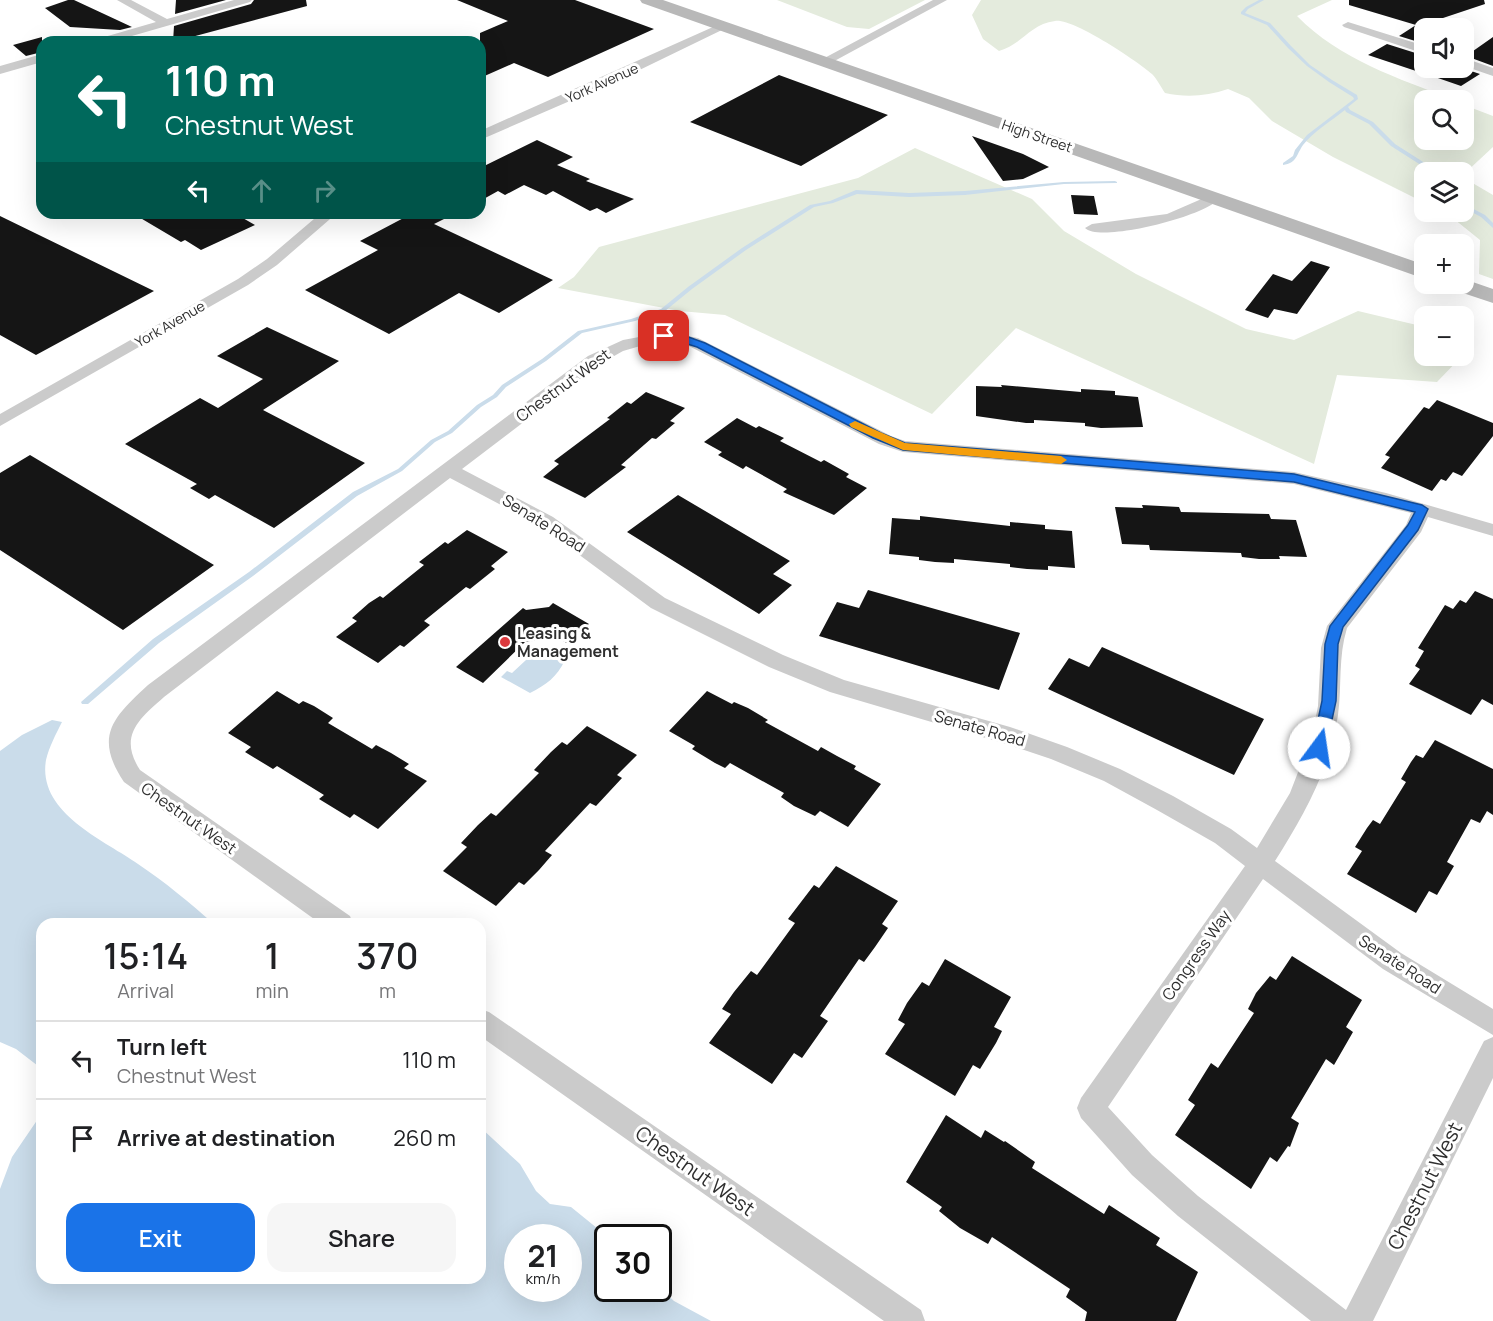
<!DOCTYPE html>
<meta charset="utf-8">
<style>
:root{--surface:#fff;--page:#f6f6f6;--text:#202124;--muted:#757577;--line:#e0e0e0;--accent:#1a73e8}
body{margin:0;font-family:Manrope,sans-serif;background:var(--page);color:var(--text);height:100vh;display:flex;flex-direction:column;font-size:22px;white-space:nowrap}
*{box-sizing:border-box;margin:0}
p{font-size:20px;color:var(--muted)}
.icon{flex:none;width:33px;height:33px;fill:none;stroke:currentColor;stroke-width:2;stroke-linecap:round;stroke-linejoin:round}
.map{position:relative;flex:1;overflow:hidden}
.details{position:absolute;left:36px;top:918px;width:450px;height:366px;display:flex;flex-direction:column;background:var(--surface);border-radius:18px;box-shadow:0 6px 24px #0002}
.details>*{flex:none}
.hud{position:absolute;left:36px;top:36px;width:450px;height:183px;border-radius:18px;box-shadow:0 6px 24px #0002;background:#00695c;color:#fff;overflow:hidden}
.controls{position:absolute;left:1414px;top:18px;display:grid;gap:12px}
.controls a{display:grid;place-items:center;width:60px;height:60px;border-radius:12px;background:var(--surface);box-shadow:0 6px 24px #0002;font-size:30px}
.speed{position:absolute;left:504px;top:1224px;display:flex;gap:12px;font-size:30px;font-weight:700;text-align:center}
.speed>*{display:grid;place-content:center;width:78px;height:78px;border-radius:50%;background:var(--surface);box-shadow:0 6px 24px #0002;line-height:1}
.speed small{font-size:15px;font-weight:400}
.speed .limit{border:3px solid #111;border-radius:9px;background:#fff;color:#111}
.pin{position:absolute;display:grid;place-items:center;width:51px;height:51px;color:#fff;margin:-26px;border-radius:12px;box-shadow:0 3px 9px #0006}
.me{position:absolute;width:66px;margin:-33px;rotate:14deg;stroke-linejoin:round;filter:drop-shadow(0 0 4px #0008)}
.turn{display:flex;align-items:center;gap:21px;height:126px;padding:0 30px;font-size:27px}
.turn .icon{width:78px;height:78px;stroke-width:2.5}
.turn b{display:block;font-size:42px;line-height:51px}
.lanes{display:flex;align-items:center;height:57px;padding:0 30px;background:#0003;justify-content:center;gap:30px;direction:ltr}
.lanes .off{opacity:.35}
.eta{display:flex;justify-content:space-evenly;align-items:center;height:102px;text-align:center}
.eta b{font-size:36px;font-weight:600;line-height:42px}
.action{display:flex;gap:12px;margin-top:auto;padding:12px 30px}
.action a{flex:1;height:69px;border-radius:18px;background:var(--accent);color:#fff;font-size:24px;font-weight:600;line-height:69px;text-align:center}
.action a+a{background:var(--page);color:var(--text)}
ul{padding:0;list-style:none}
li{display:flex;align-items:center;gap:18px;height:78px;padding:0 30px;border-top:2px solid var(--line)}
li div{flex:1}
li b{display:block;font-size:22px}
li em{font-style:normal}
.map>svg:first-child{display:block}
.green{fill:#e4ebdd}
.water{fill:#cadcea;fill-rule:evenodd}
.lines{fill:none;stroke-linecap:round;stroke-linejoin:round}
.stream{fill:#cadcea;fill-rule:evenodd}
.building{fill:#151515}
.minor{fill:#cbcbcb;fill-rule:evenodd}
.secondary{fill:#b8b8b8;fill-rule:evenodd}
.route{fill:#1a73e8;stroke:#114b97;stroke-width:1.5}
.slow{fill:#f59e0b}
.poi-dot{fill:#dc3a3e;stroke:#fff;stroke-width:2}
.labels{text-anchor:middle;stroke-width:6;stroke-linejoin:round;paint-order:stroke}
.far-street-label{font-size:14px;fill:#2e2e2e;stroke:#fff}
.street-label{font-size:16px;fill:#2e2e2e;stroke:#fff}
.poi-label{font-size:16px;font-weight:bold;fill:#2e2e2e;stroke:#fff;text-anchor:start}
.near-street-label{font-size:20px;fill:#2e2e2e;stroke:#fff}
</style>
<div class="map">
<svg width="1493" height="1321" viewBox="0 0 1493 1321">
<rect width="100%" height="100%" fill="#fff"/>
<path class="green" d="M777 0H925L869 29 847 27Z
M981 0H1332L1297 16C1340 60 1398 78 1454 100H1425V140H1464V105L1493 116V147L1464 174 1425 172V203L1333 157 1272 121 1249 98 1228 89C1207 96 1187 98 1165 93 1161 87 1157 79 1152 74 1137 61 1073 18 1055 21 1030 24 1023 44 999 51L983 39 972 15Z
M915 148 1032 199 1064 231 1136 274 1246 329 1294 340 1358 311 1425 327V356H1462L1437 382 1337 375 1314 464 1016 328 932 414 725 315 680 311 558 288 574 277 599 247 858 178Z
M1464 178 1493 195V279L1479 274 1480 240 1454 219 1440 212H1464Z"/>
<path class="water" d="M540 647 565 660C557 677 546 685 530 693L501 677 507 671 512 673Z
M52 720 62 722C56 734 49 747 46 760 37 813 104 840 138 864 165 882 190 903 214 924H42V1069L16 1049 0 1042V751L22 735Z
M42 1113V1278H480V1127L520 1164 536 1191 550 1204 571 1207 608 1237V1288L659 1287 674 1301 711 1321H0V1189L12 1157ZM518 1238H568V1288H518Z"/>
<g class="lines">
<path class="stream" d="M1259 0H1264L1248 9 1245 13 1270 23 1291 46 1310 65 1332 80 1357 95 1358 99 1348 107 1350 110 1373 122 1395 144 1428 165 1434 172H1430L1424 167 1391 146 1369 124 1346 112 1345 110C1331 121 1314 131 1303 145 1296 155 1297 163 1283 165V163L1293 156 1295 150 1307 135 1354 99 1353 97 1329 82 1307 66 1288 48 1267 25 1241 14V12L1246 7Z
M1115 181 1117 182V183L1064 184 965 195 909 197 857 194 833 203 814 207 746 250 692 289 665 311 635 321 582 333 546 361 506 387 497 397 481 407 452 433 435 442 402 471 357 496 253 576 159 643 88 704H82L81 702 153 639 249 572 353 492 398 469 431 440 448 431 477 405 493 395 502 385 542 359 578 331 631 319 661 309 688 287 742 248 810 205 830 201 856 190 909 193 965 191 1064 182Z
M1464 204 1485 215 1493 223V228L1481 217 1464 208Z"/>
</g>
<path class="building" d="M68 0H74L132 27 120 30 70 27 45 8Z
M176 0H226L175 14Z
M254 0H306L307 6 173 42 174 26 251 4Z
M457 0H575L654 29 548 77 514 63 480 78V33L508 21Z
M1349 0H1484L1485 4 1425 24V44L1399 36 1416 25 1349 5Z
M42 37V52L26 56 13 45Z
M1493 37V66L1466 56Z
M1387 44 1425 56V74L1368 55Z
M1449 68H1462L1480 74 1461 86 1435 77Z
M779 75 888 115 801 166 690 122Z
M972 136 1023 154 1049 167 1023 179 1003 181Z
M537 140 573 157 557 165 590 179 586 181 634 199 606 213 597 208 590 211 553 191 546 195 524 185 505 195 498 191 480 201V168Z
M1071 195 1094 196 1098 215 1074 214Z
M132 213H234L255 225 201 250 185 240 181 242Z
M413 213H456L434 224 553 280 499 313 459 293 389 334 305 290 378 250 360 241Z
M0 216 154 291 36 355 0 335Z
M1311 261 1330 267 1297 314 1274 309 1268 318 1245 310 1273 274 1292 281Z
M267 327 339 361 263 410 365 463 274 528 215 495 209 499 190 488 197 484 125 444 200 398 218 408 263 379 217 356Z
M1001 385 1081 392V389L1115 391V395L1138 397 1143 427 1101 428 1085 426V423L1034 420V423H1026L976 416V386L1002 387Z
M646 392 685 408 670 421 675 423 656 439 652 438 621 465 626 467 585 498 543 477 559 464 554 461 610 419 607 418 627 402 631 404Z
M1437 400 1493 423V436L1462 476 1453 472 1446 481 1441 479 1432 491 1381 468 1390 457 1385 455 1424 407 1429 409Z
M737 418 756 428 759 426 784 438 780 441 821 462 824 460 849 474 846 477 867 488 834 515 783 492 787 489 746 466 743 469 718 455 722 452 704 442Z
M30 455 214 565 123 630 0 550V473Z
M678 495 790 561 773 574 792 585 759 614 627 532Z
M1142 505 1179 507 1181 512 1269 514 1271 519 1296 520 1307 557 1279 556 1280 559H1259L1242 557 1241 553 1150 550 1149 545 1122 544 1115 507 1143 508Z
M920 516 1010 526V522L1045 525V529L1072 531 1075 568 1048 566V570L1027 569 1010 567V564L954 559V563L935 562 919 560V557L889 554 892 518 920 520Z
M467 530 508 552 491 566 495 569 470 589 466 587 424 621 430 625 404 647 400 645 378 663 336 637 357 621 352 618 369 603 380 596 383 598 424 565 419 562 445 542 448 544Z
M868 590 1020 633 999 690 819 636 837 602 859 608Z
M1475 591 1493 599V705L1482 699 1471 715 1409 684 1420 669 1415 666 1424 651 1418 648 1445 605 1453 609 1460 600 1466 603Z
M553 603 589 624 567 643 557 638 525 642 483 683 456 667 523 608 526 610 549 607Z
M1102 647 1264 719 1234 775 1048 689 1069 658 1089 667Z
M277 691 299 704 303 701 314 706 333 718 328 723 372 749 376 745 391 753 409 764 404 768 427 781 378 829 354 814 350 818 337 810 319 799 324 795 277 766 273 769 245 752 251 747 228 733Z
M707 691 732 704 734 702 748 708 768 720 765 722 818 751 821 747 837 756 856 766 854 769 881 784 848 827 820 811 815 816 794 806 781 797 784 793 730 763 725 768 715 763 692 749 695 746 669 731Z
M587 726 637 755 617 775 622 778 596 806 590 803 545 851 552 855 539 870 524 885 519 882 496 906 443 871 467 847 461 843 478 825 491 813 496 816 539 773 534 770 551 752 562 742 567 745Z
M1435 740 1493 769V815L1487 811 1480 823 1471 819 1447 862 1454 866 1437 895 1429 891 1416 913 1347 874 1362 851 1355 847 1367 828 1373 820 1380 824 1406 782 1401 779 1411 762 1416 755 1423 758Z
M836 866 898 901 882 924 888 928 875 947 864 962 859 959 820 1016 828 1021 814 1041 802 1058 794 1053 772 1084 709 1043 731 1014 722 1009 734 992 751 971 757 975 795 923 788 919 814 885 819 888Z
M1292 956 1362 1000 1346 1027 1353 1032 1334 1065 1326 1059 1291 1118 1299 1123 1290 1147 1288 1146 1277 1162 1270 1157 1251 1189 1175 1135 1195 1105 1188 1100 1206 1071 1211 1063 1218 1068 1254 1013 1248 1009 1256 993 1270 976 1276 980Z
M945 959 1011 997 994 1027 1002 1031 996 1043 980 1069 973 1065 955 1096 885 1054 905 1024 898 1020 907 1003 922 982 929 986Z
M946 1115 981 1138 985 1130 1004 1142 1005 1141 1035 1162 1032 1168 1104 1214 1109 1205 1160 1238 1156 1245 1198 1272 1176 1321H1085L1087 1312 1066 1297 1070 1289 992 1237 988 1244 960 1228 939 1211 942 1207 906 1182Z"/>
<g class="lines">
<path class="minor" d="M117 0H131L167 19 234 0H252L250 2 111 42H92L94 40 156 22Z
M933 0H947L827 65H819L817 62Z
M1348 22 1425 46V54L1344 27 1342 25Z
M722 23 728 26 726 28 623 78 480 140V131Z
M42 54V62L0 74V66Z
M1464 58 1493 68V76L1464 66Z
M1213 194 1220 198C1205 217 1099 243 1085 228L1092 224 1167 214Z
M321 213H337L277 265 248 285 0 426V414L238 279 267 259Z
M666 332 698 338 891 436 905 441 1294 472 1386 493 1493 524V536L1428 517 1421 532 1347 628C1338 657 1342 686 1338 715 1331 767 1303 817 1275 861L1401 953 1493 1009V1035L1383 969 1263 879 1108 1107 1152 1155 1198 1196 1346 1310 1484 1041 1493 1037V1078L1373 1321H1311L1178 1216 1132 1175 1081 1118 1077 1108 1081 1098 1245 866 1215 843 1157 810 1104 781 1051 759 1006 744 830 692 769 667 651 608 539 525 450 478 164 697C139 719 118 736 140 770L350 916 353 924H321L124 782C94 737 112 718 148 685L588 356 623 340ZM654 342 687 345 879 444 903 452 1294 484 1411 513 1406 525 1327 626 1321 648 1318 706 1312 736 1290 793 1257 848 1231 829 1173 796 1120 769 1067 747 1010 727 844 680 783 655 665 598 553 517 462 469 600 364 623 351Z
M480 1009 489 1012 921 1310 925 1321H884L480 1036Z"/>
<path class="secondary" d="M640 0H663L1425 265V279L642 3Z
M1464 279 1493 289V303L1451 289 1448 284H1464Z"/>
</g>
<path class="route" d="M664 333 683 335 705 343 881 433 905 443 1294 474 1422 505 1428 509 1418 530 1343 627 1338 644 1336 701 1326 748 1324 752H1314L1312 748 1322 701 1325 644 1330 626 1408 525 1415 512 1294 482 903 450 873 438 697 347 681 342 660 339 658 336Z"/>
<path class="slow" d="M855 421 905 443 1061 456 1067 460 1061 464 903 450 851 427 849 424Z"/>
<circle class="poi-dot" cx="505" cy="642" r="6"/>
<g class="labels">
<g class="far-street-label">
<text transform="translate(602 83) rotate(-24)" y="5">York Avenue</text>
<text transform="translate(1037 136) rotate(19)" y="5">High Street</text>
<text transform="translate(170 324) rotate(-30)" y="5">York Avenue</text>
</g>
<g class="street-label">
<text transform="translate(563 385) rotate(-36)" y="6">Chestnut West</text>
<text transform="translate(544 523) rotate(32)" y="6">Senate Road</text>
<text transform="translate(980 728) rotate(16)" y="6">Senate Road</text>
<text transform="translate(189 818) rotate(35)" y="6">Chestnut West</text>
<text transform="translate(1196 955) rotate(-55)" y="6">Congress Way</text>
<text transform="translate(1400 964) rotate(33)" y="6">Senate Road</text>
</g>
<g class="poi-label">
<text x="517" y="639">Leasing &amp;<tspan x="517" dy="18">Management</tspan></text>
</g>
<g class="near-street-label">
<text transform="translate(695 1171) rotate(35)" y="7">Chestnut West</text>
<text transform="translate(1425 1186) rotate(-63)" y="7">Chestnut West</text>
</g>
</g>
</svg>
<div class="controls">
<a><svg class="icon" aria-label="sound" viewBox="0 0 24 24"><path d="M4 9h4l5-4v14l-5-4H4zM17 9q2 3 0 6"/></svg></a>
<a><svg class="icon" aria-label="search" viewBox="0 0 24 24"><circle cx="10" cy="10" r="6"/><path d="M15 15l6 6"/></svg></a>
<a><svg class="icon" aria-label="layers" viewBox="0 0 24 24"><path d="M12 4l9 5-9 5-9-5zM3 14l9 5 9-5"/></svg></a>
<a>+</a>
<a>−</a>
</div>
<div class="speed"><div>21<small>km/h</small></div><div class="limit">30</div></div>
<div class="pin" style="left:664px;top:336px;background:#d93025"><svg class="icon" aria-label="arrive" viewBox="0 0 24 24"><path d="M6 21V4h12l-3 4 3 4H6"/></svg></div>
<svg class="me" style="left:1319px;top:748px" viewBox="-20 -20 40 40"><circle r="19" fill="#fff"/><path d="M0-13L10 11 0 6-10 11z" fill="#1a73e8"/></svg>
<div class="hud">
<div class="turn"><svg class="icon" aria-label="left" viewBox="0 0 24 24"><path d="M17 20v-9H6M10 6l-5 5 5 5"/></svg><div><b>110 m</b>Chestnut West</div></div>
<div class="lanes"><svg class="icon" aria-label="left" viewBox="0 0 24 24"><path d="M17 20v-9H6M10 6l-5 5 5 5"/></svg><svg class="icon off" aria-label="ahead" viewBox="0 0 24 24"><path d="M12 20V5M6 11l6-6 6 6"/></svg><svg class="icon off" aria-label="right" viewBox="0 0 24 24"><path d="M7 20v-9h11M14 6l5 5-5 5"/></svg></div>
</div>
<section class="details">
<div class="eta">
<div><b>15:14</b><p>Arrival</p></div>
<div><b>1</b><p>min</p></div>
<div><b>370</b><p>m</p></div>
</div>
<ul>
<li><svg class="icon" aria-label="left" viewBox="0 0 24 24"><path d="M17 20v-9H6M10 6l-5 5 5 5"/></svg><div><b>Turn left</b><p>Chestnut West</p></div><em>110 m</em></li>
<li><svg class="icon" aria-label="arrive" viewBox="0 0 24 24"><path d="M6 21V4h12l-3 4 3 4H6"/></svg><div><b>Arrive at destination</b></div><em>260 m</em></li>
</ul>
<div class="action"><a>Exit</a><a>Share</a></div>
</section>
</div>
